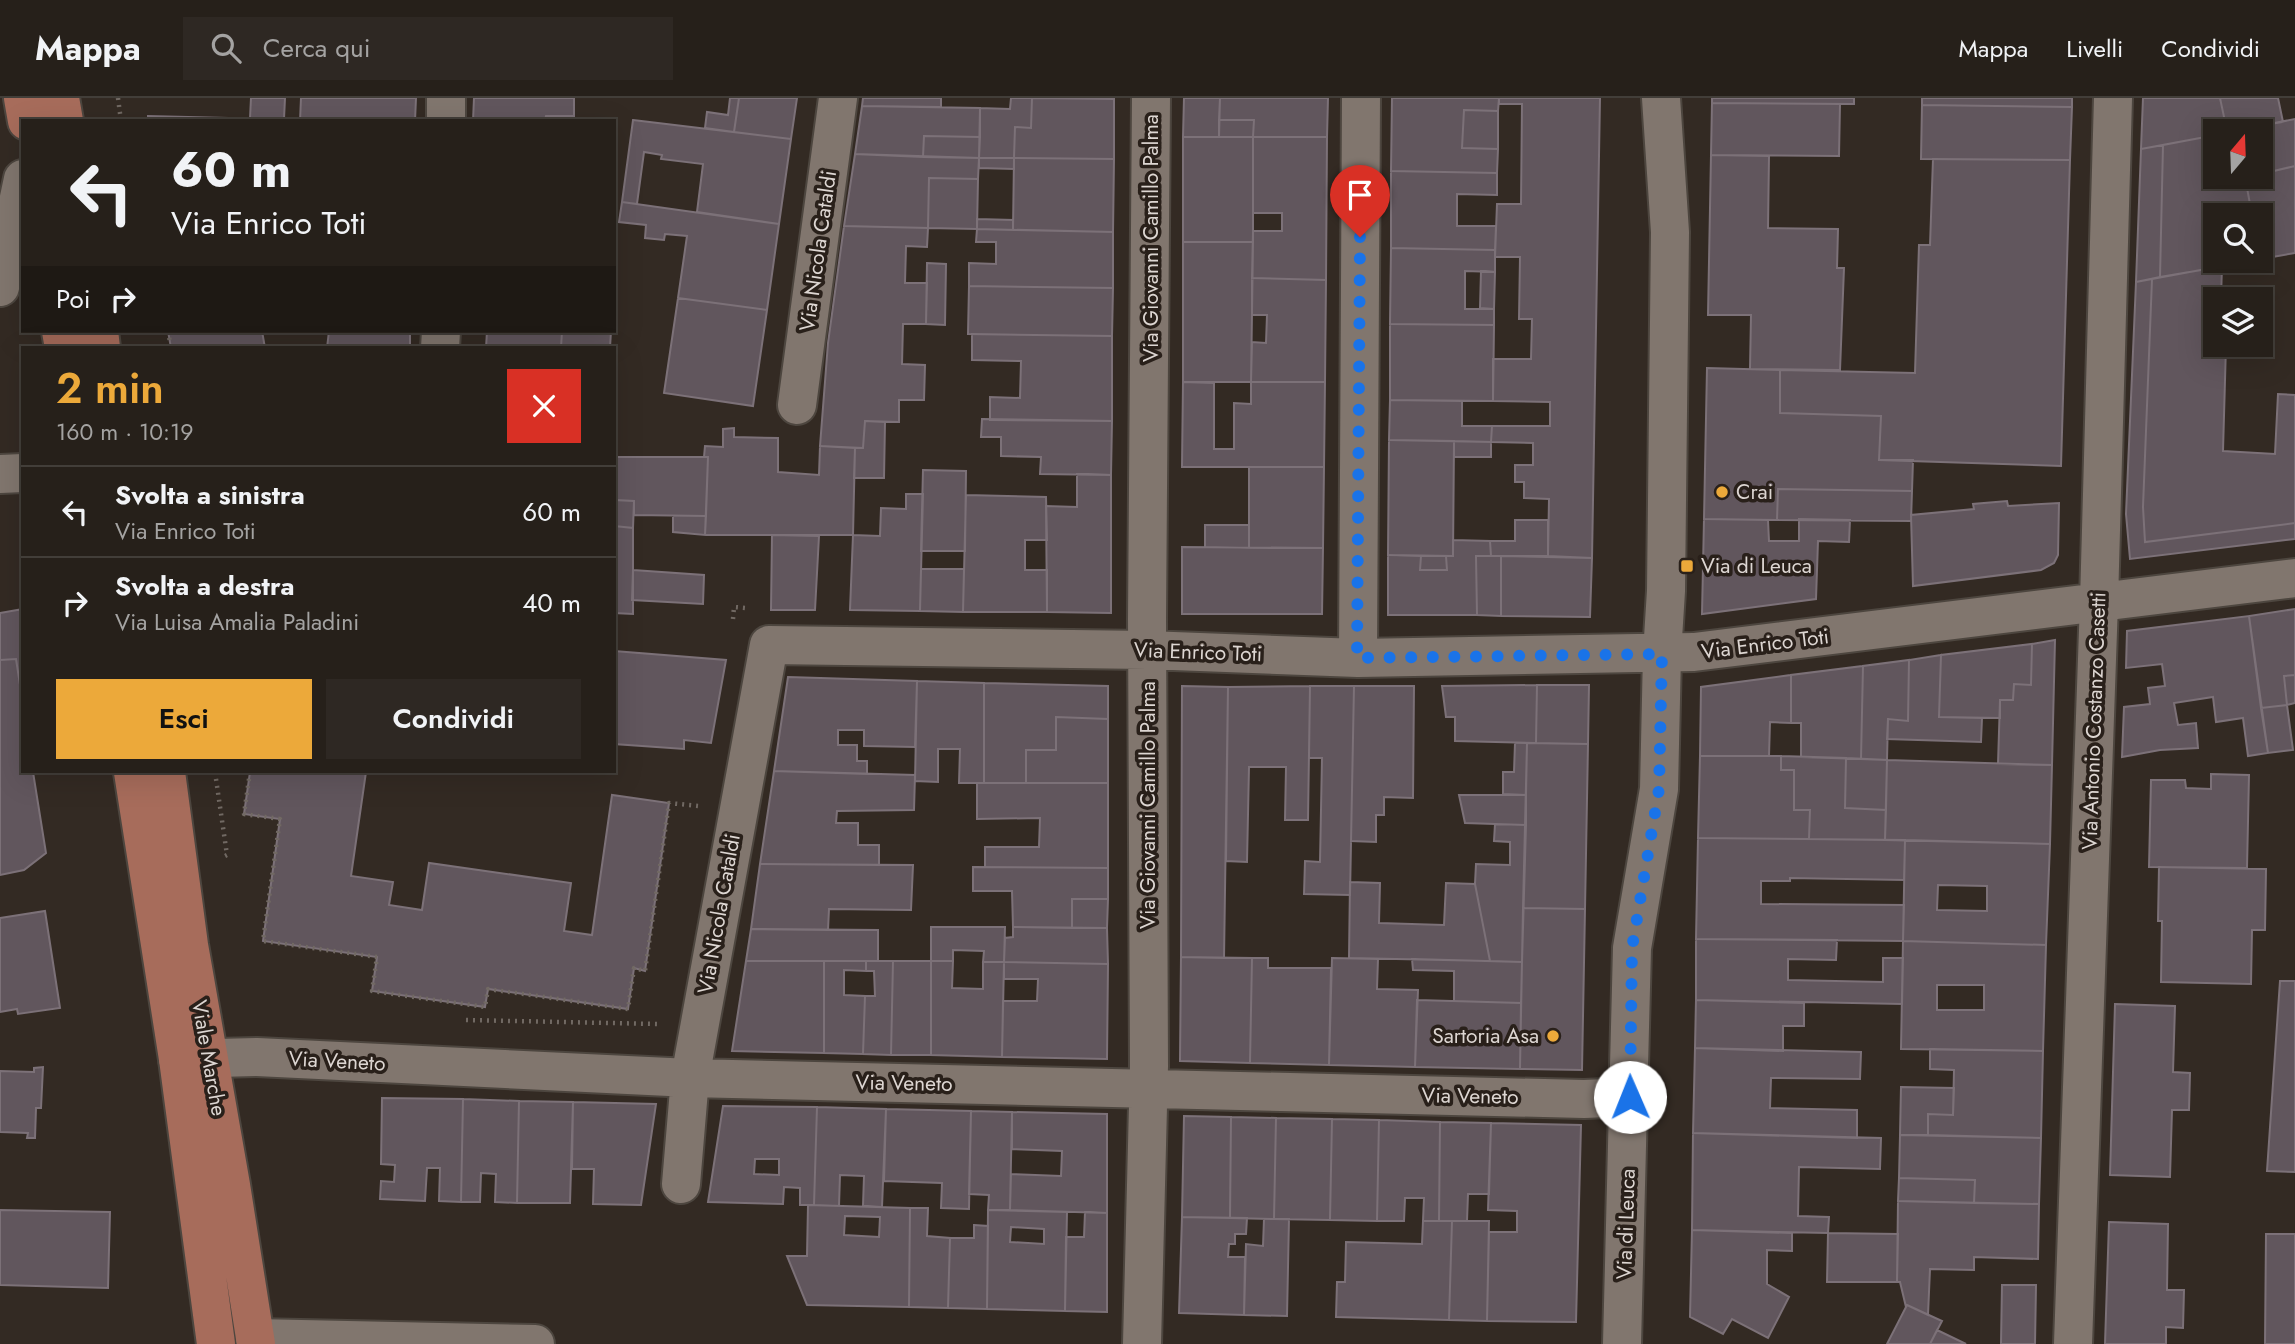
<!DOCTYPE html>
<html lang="it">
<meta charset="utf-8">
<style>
:root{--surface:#26201a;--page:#2e2823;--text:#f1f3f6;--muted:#a4a3a2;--line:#423e39;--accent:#eca93a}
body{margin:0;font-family:Jost,sans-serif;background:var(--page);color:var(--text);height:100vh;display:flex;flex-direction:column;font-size:26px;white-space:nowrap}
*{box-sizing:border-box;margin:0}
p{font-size:23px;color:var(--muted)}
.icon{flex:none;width:38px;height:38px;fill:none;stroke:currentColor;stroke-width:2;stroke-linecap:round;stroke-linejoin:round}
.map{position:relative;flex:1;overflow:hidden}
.side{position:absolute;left:21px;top:248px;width:595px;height:427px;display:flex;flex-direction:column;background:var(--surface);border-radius:0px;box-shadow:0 7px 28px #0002,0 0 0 2px var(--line)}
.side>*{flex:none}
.hud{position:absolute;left:21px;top:21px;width:595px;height:214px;border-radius:0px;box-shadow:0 7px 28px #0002,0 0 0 2px var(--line);background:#26201a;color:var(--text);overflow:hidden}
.needle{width:46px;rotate:19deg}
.fabs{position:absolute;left:2203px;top:21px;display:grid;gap:14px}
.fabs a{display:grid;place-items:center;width:70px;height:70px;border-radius:0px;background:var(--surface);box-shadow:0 7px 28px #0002,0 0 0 2px var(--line);font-size:35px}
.pin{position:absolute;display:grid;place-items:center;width:60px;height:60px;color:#fff;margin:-72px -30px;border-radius:50% 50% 50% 0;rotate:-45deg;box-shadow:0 0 7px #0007}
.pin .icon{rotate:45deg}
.me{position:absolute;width:77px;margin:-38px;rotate:359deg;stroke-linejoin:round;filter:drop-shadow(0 0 5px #0008)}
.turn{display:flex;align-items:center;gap:24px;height:147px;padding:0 35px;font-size:32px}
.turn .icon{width:91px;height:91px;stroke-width:2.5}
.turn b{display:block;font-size:49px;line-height:60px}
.then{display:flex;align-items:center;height:66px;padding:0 35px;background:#0003;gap:14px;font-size:26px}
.round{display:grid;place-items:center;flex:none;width:74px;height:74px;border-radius:0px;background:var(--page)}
.summary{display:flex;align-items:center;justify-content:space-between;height:119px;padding:0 35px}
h1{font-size:42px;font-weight:600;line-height:52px;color:var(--accent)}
.action{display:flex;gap:14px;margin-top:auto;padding:14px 35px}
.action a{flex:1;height:80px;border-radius:0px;background:var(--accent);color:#111;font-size:28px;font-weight:600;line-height:80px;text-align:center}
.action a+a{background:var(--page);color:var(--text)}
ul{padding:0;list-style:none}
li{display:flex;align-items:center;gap:21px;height:91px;padding:0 35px;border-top:2px solid var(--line)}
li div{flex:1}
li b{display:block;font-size:26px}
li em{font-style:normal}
header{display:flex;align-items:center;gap:42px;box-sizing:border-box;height:98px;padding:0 35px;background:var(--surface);border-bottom:2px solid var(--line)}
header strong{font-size:33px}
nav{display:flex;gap:38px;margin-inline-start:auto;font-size:24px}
.search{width:490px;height:63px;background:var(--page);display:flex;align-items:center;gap:18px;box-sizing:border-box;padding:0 24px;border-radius:0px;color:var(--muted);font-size:26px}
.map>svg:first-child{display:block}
.building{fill:#61565d;stroke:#7c7178;stroke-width:2;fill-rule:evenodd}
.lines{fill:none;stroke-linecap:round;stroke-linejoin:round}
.minor-casing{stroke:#4d463f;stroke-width:42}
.major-casing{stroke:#4d463f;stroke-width:42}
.path{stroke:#716963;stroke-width:4.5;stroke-dasharray:2 5;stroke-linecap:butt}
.minor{stroke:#81766e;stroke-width:38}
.major{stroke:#a76c5b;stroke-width:38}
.route{stroke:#1a73e8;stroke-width:12;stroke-dasharray:0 21.6}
.poi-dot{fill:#eca93a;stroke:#29201a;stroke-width:2.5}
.labels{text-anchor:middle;stroke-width:7;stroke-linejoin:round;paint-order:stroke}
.street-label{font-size:21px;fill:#ddd6d2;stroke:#29201a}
.poi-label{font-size:21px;fill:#ddd6d2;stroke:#29201a;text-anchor:start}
</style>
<header>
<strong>Mappa</strong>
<div class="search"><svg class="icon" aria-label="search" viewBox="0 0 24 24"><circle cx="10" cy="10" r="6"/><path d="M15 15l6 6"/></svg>Cerca qui</div>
<nav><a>Mappa</a><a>Livelli</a><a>Condividi</a></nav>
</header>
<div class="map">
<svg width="2295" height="1246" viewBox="0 0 2295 1246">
<rect width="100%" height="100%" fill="#332a23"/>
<path class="building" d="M251 0H285L284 21 250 20Z
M301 0H416L415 23H300Z
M474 0H574V18H546L545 23H473Z
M730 0H739L734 34 705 30 707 14 728 17Z
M739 0H797L791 41 734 34Z
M863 0H941V9L862 8Z
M1011 0H1032L1031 30 1015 29 1014 60H979L980 10 1010 11Z
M1032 0 1114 1V61L1014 60 1015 29 1031 30Z
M1184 0H1220L1219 39H1183Z
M1220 0H1328L1327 39H1253L1254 22H1219Z
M1392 0H1499L1498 13 1464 12 1462 50 1498 51 1497 75 1391 73Z
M1499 0H1600L1592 460 1548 458 1549 401 1524 400V384H1515V367H1533V345L1491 344 1492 328H1550V304L1493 303V261H1531L1532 221H1519L1520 159H1495L1497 106H1521L1522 6H1499Z
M1712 0H1854V6L1712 5Z
M1922 0H2072V9L1922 7Z
M2143 0H2220L2227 33H2216V37L2141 51Z
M2220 0H2278L2283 24 2227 33Z
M1712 5 1840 6 1839 58 1711 57Z
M1922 7 2072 9 2070 62 1921 61Z
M862 8 980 10V39L924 38 923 59 855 56Z
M1464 12 1498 13V51L1462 50Z
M148 18 228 20V23H148Z
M546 18H574V23H545Z
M2295 21V68L2261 76V33H2234Z
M633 22 791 41 779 126 697 114 703 66 661 61 662 57 644 54 637 106 622 104Z
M1219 22H1254L1253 39H1219Z
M2216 37V79H2248H2245L2252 117H2216V163H2254L2160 179 2163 47Z
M924 38 980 39 979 60 923 59Z
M1183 39H1253V144H1183Z
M1253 39H1327L1326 182 1252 180 1253 133H1282V115H1253Z
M2163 47 2160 179 2136 184 2141 51Z
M855 56 979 60 978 81 929 80 928 130 844 128Z
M1711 57 1769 58 1768 130 1838 131 1837 170H1844L1840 272 1750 271 1751 217H1708Z
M979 60H1014V71L979 70Z
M1014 60 1114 61 1113 134 1013 132Z
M1933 61 2070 62 2061 368 1879 362 1881 318 1780 315V272L1915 275 1919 147H1930Z
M2295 68V155L2261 161V117H2252L2245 79H2261V76Z
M1391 73 1497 75V97L1457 96V128H1496L1495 152 1391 150Z
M929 80 978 81 977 131 928 130Z
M622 104 779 126 767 212 678 200 687 138 665 136 664 142 645 140 646 127 619 124Z
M977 121 1013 122V132L977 131Z
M844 128 928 130 927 149 906 148 905 185H927L926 226H903L902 266 925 267 924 302H899V324L865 323 863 350 820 348 828 245Z
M977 131 1113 134V190L969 188V165L996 166V144H976Z
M1183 144H1253L1251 284H1183Z
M1391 150 1495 152V174L1465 173V211H1494V227L1390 226Z
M927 165 946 166 945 227 926 226Z
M2222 168 2221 201H2216V247H2226L2223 353 2275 356 2278 296 2295 297V425L2145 444 2143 409 2152 181Z
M1481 173 1495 174 1494 211 1480 210Z
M1252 180 1326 182 1325 284H1251L1252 244 1266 245 1267 217H1252Z
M2152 181 2143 409 2145 444 2295 425V441L2130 461 2126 416 2136 184Z
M969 188 1113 190 1112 238 968 236Z
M678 200 767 212 753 308 664 295Z
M1390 226 1494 227 1493 303 1390 302Z
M168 233H262L265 250H171Z
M329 233H410V250H327Z
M487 233H562L561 250H486Z
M562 233H611L610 250H561Z
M972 236 1112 238V323L990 322V299L1020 300 1021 263 972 262Z
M1707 270 1780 272V315L1881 318 1879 362H1913L1912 393 1778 391 1777 422 1704 421Z
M1183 284 1214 285V351H1234V305L1251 306V284H1325L1324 369H1182Z
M1390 302 1462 303V328H1492L1491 344 1389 342Z
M982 321 1112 323 1111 377 1040 376 1041 359 1001 358V339H981Z
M865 323 885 324 884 380H854L855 350H863Z
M734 330V339L778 340V374L819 377 820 348 855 350 853 437H705L708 359H704L705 348 723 349V331Z
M1389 342 1454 343 1453 458 1388 457Z
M1454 343 1491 344V359H1454Z
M614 359H708L706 418 634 417V403L614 402Z
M1249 369H1324L1323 450H1249Z
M923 372 966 373 965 453H921Z
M1077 376 1111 377V515L1047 514 1046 408 1077 409Z
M1778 391 1912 393 1911 423 1777 422Z
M906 396H923L920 513 850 512 853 437 880 438 881 410 906 411Z
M966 397 1046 399 1047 442H1025V472H1047V514H963Z
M616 402 634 403 633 430 614 428Z
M2007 403 2008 408 2059 405 2058 457 2054 465 2041 472 1913 488 1911 417 1974 411 1973 406Z
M673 418H706L705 437 673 434Z
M1704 421 1768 422 1769 443H1799V421L1850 422 1849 444 1818 443 1816 501 1702 516Z
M1515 422H1548V458H1491L1490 443H1515Z
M1205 427H1249V450L1205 449Z
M614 428 633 430V516L614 515Z
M772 437 819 438 815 512H771Z
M1453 442 1490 443 1491 458H1476L1477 517H1388V457L1421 458 1420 472H1447L1446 458H1453Z
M1182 449 1323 450 1322 516H1182Z
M1421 458H1446L1447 472H1420Z
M1476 458H1501V518L1477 517Z
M1501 458 1592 460 1590 519 1501 518Z
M921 471H964L963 514 920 513Z
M633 472 704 477 703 506 632 502Z
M23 511V606L16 561 0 562V515Z
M2295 511V577L2284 578 2287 607 2261 610 2249 518Z
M2249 518 2268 655 2248 658 2243 620 2216 624 2213 599 2174 605 2178 627 2196 625 2198 650 2160 652 2122 659 2124 609 2150 606 2148 590 2165 588 2162 566 2126 570 2127 533Z
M2055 542 2052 667 1998 666 2000 602H2013L2014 586 2031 587 2032 546Z
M2032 546 2031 587 2014 586 2013 602H2000V620L1939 619 1941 557Z
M614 553 726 562 711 645 684 642V651L614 646Z
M1941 557 1939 619 1982 620 1981 644 1887 641 1888 621 1908 623 1909 562Z
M16 561 23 606V674H33L46 755 24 772 0 777V562Z
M1909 562 1908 623 1888 621 1887 662 1861 661 1863 568Z
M1863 568 1861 661 1801 659V625H1791V577Z
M1791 577V625L1770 624 1769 658H1700L1701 589Z
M2295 577V605L2287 607 2284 578Z
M788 579 917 583 915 649 864 648V632H838V647H857V663H867V676L774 673Z
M917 583 984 585V685H959L960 651H938V684L915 683Z
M984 585 1108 588V621L1056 619V652H1026V685H984Z
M1537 587H1589L1588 646 1536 645Z
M1537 587 1536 645 1455 643V619H1446L1442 588Z
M1182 588 1228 589 1224 860 1181 859Z
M1310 588H1354L1350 797 1304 796 1305 763 1320 764 1322 660H1309Z
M1310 588 1308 722H1285L1286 669H1249L1247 764 1226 763 1228 589Z
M1354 588H1414L1413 700 1384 699V717H1376V744L1351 743Z
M2287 607 2293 652 2268 655 2261 610Z
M1056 619 1108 621V685H1026V652H1056Z
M1515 645H1527L1526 697 1503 696V674H1514Z
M1527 645 1588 646 1585 811 1523 810Z
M1700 658H1781V672H1794V712H1810L1809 741 1698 740Z
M1781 658 1846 660 1845 710 1886 712 1885 742 1809 741 1810 712H1794V672H1781Z
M1846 660 1887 662 1886 712 1845 710Z
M1887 662 2052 667 2050 746 1885 742Z
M774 673 915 677 914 712 837 713 836 725H858V747H879V767L760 766Z
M250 674H366L351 778 393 784 389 807 422 812 429 765 571 785 564 833 592 837 612 697 669 705 645 873 634 870 628 911 488 891 485 909 372 893 377 859 263 843 280 721 244 716Z
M2211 676 2249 677 2247 770 2149 769 2151 682H2185L2186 690 2211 691Z
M977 685H1108V770L985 769V749H1039L1040 720 977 721Z
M1459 697H1526V727L1465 725Z
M1495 726 1526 727 1522 864 1490 863 1475 786 1476 766 1510 767V744L1494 743Z
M1698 740 1905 742 1904 782 1790 780V783H1761V806L1904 807 1903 843 1696 841Z
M1905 742 2050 746 2046 847 1903 843ZM1938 787 1987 788V813L1937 812Z
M760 766 913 767 911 812 829 811 828 832 751 831Z
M973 769 1108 770V801H1072V830L1013 829 1012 793H973Z
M2159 769 2266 771 2265 832H2252L2251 886 2161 884 2162 823H2158Z
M1350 784 1380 785 1379 825 1444 827 1446 785 1475 786 1490 863 1349 860Z
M1072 801H1108L1107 830H1072Z
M1523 810 1585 811 1582 972 1520 971Z
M45 813 60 910 18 916 17 911 0 914V820Z
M931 829H1005L1004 864H983L984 853 953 852V863H931Z
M1013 829 1107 830 1108 866 1004 864 1005 840 1013 839Z
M751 831 878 832V863H746Z
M1696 841 1837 842 1836 862 1788 861V882L1883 884V860H1903L1902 906 1696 902Z
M1903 843 2046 847 2043 953 1901 951ZM1937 887H1984V912H1937Z
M1181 859 1252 860 1250 965 1180 963Z
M1252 860H1268V870H1331L1329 967 1250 965Z
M1332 860 1378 861 1377 891 1418 892 1415 969 1329 967Z
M1412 861 1522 864 1521 905 1454 903V873L1413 872Z
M746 863H824V955L732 953Z
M824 863H866V873L844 872V897L865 898 863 956 824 955Z
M866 863H893L891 957 863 956 865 898H875L874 873H866Z
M893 863H931V957H891Z
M931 863H953L952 890 983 891V864H1004L1002 959 931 957Z
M1004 864 1108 866 1107 961 1002 959 1003 903H1037L1038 881H1004Z
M2280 883H2295V1074L2267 1073Z
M1417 902 1521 905 1520 971 1415 969Z
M1696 902 1804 905V928H1783V953L1695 950Z
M2115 906 2175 908 2173 974 2190 975 2189 1012H2172L2170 1079 2110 1077Z
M1695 950 1861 954 1860 981 1771 980 1770 1010 1857 1012V1040L1693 1035Z
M1930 951 2043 953 2041 1040 1928 1037V1016L1953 1017 1954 972 1930 971Z
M43 969 41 1010H36L35 1040H27L28 1035 0 1034V973L34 974V970Z
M1901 989 1954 990 1953 1017 1928 1016V1037H1900Z
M382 1000 463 1001 461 1104 439 1103 440 1070H427L425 1103 380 1101 381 1083 394 1084 395 1067 381 1066Z
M463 1001 519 1003 517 1105 495 1104 496 1076 481 1075 480 1104H461Z
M519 1003 573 1004 570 1105H517Z
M573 1004 656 1006 641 1107 593 1106 594 1071H572Z
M723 1008 817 1009 814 1107H800V1090L784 1089 783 1106 708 1104ZM755 1061H779V1077L754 1076Z
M817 1009 886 1011 882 1109 863 1108 864 1078 840 1077 839 1108 814 1107Z
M886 1011 971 1013 969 1111 941 1110 942 1085 884 1083Z
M971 1013 1012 1014 1010 1112H988L989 1097 969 1096Z
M1012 1014 1107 1016V1115L1010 1112 1011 1076 1061 1078 1062 1053 1012 1051Z
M1184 1018 1231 1019 1230 1120 1182 1119Z
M1231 1019 1276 1020 1274 1121 1230 1120Z
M1276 1020 1332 1021 1330 1122 1274 1121Z
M1332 1021 1379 1022 1377 1123 1330 1122Z
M1379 1022 1440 1024 1439 1123H1423L1424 1100H1405L1404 1123H1377Z
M1440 1024 1491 1025 1489 1096H1468L1467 1123H1439Z
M1491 1025 1581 1027 1576 1224 1487 1223 1489 1134H1517V1113L1488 1112Z
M1693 1035 1881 1040 1880 1071 1799 1069 1798 1118 1829 1119 1828 1135 1692 1132Z
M1900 1037 2041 1040 2039 1106 1974 1105 1975 1082 1899 1080Z
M1899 1080 1975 1082 1974 1105 1898 1103Z
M1898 1103 2039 1106 2038 1161 1974 1159V1172L1930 1171 1928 1217 1907 1207 1906 1209 1900 1184H1897Z
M808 1107 910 1110 909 1209 807 1207 787 1158H807ZM845 1118 880 1119 879 1139 844 1137Z
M910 1110H928L927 1138 950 1140 948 1210 909 1209Z
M0 1112 110 1114 108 1190 0 1187Z
M988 1112 1067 1114 1065 1213 987 1211ZM1011 1129 1044 1131V1146L1010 1144Z
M1085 1114 1107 1115V1214L1065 1213 1066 1139H1084Z
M1182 1119 1247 1120 1246 1136H1235V1146H1229L1228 1159H1245L1244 1217 1179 1215Z
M1264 1121H1289L1287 1218 1244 1217 1246 1146 1263 1148Z
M1423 1123H1452L1449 1222 1336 1219 1337 1184H1345L1346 1144 1422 1146Z
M1452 1123H1489L1487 1223 1449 1222Z
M2109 1124 2168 1126 2167 1192H2184L2183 1230 2166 1229V1246H2105Z
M974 1127 988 1128 987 1211 948 1210 950 1140H974Z
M1692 1132 1792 1135V1153L1767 1152V1186L1789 1199 1768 1240 1732 1221 1723 1236 1690 1219Z
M1828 1135 1898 1136 1897 1184H1827Z
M2266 1136H2295V1246H2265Z
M2002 1187H2036L2035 1246H2001Z
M1907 1207 1942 1223 1930 1246H1887Z
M1937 1232 1966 1246H1930Z"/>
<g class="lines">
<g class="minor-casing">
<path id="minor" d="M446 23V0
M0 189 23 81
M440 250 441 233
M797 307 838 0
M0 376 23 375
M1358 560 1361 0
M178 961 257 959 690 980 1584 1001 1630 999
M681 1086 690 980 769 547 1147 552 1358 560 1694 554 2295 480
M255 1240 535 1246
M1142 1246 1149 968 1147 521 1151 0
M1622 1246 1632 850 1659 691 1662 556 1666 493 1670 134 1661 0
M2073 1246 2099 504 2113 0"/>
</g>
<g class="major-casing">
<path id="major" d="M23 0 27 23
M60 0 64 23
M61 233 64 250
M99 233 101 250
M133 674 178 961 216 1246
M166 674 189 847 231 1087 256 1246"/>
</g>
<path class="path" d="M118 0 121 23
M168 233 171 250
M733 521 734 509 745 510
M215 674 227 757 221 760
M250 674 244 716 280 721 263 843 377 859 372 893 485 909 488 891 628 911 634 870 645 873 669 705 698 708
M466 922 657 926"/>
<use href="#minor" class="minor"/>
<use href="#major" class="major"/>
</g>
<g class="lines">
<path class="route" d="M1360 139 1357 560 1662 556 1659 691 1632 850 1630 999"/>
</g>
<g class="poi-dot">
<circle cx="1722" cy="394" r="7"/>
<rect x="1680" y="461" width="14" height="14" rx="3.5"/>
<circle cx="1553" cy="938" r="7"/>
</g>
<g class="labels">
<g class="street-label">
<text transform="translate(1151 140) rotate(-90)" y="7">Via Giovanni Camillo Palma</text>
<text transform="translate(818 153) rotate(-82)" y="7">Via Nicola Cataldi</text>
<text transform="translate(1765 546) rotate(-7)" y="7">Via Enrico Toti</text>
<text transform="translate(1198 554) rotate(2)" y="7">Via Enrico Toti</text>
<text transform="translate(2094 623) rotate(-88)" y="7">Via Antonio Costanzo Casetti</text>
<text transform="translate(1148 707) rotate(-90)" y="7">Via Giovanni Camillo Palma</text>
<text transform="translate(719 816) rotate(-80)" y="7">Via Nicola Cataldi</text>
<text transform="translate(209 960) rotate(80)" y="7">Viale Marche</text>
<text transform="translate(337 963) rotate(3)" y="7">Via Veneto</text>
<text transform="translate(904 985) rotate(1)" y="7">Via Veneto</text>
<text transform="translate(1470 998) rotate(1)" y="7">Via Veneto</text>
<text transform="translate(1626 1126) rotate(-88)" y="7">Via di Leuca</text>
</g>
<g class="poi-label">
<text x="1736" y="401">Crai</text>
<text x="1701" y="475">Via di Leuca</text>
<text x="1539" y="945" text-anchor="end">Sartoria Asa</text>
</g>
</g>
</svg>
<div class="fabs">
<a><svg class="needle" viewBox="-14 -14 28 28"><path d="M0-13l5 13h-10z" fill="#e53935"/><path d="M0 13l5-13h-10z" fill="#a4a3a2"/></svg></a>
<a><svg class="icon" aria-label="search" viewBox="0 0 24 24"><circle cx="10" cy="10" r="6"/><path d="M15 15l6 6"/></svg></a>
<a><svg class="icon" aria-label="layers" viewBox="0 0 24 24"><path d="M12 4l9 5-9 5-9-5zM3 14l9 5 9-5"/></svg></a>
</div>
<div class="pin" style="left:1360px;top:139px;background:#d93025"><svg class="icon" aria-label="arrive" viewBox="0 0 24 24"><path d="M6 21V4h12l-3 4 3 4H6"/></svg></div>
<svg class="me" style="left:1630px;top:999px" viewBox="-20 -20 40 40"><circle r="19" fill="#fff"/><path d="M0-13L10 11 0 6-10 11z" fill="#1a73e8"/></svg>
<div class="hud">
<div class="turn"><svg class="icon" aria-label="left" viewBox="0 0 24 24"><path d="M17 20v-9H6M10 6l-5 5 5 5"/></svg><div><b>60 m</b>Via Enrico Toti</div></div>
<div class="then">Poi<svg class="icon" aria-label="right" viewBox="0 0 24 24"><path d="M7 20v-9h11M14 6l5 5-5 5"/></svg></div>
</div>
<section class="side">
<div class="summary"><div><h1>2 min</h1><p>160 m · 10:19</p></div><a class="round" style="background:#d93025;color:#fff"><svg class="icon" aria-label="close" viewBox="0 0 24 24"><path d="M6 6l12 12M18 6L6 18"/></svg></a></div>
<ul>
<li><svg class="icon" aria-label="left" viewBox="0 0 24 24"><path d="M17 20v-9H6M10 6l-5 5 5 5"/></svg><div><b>Svolta a sinistra</b><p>Via Enrico Toti</p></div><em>60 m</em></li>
<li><svg class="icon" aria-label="right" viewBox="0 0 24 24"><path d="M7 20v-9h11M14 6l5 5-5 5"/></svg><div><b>Svolta a destra</b><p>Via Luisa Amalia Paladini</p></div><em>40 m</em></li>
</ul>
<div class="action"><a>Esci</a><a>Condividi</a></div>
</section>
</div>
